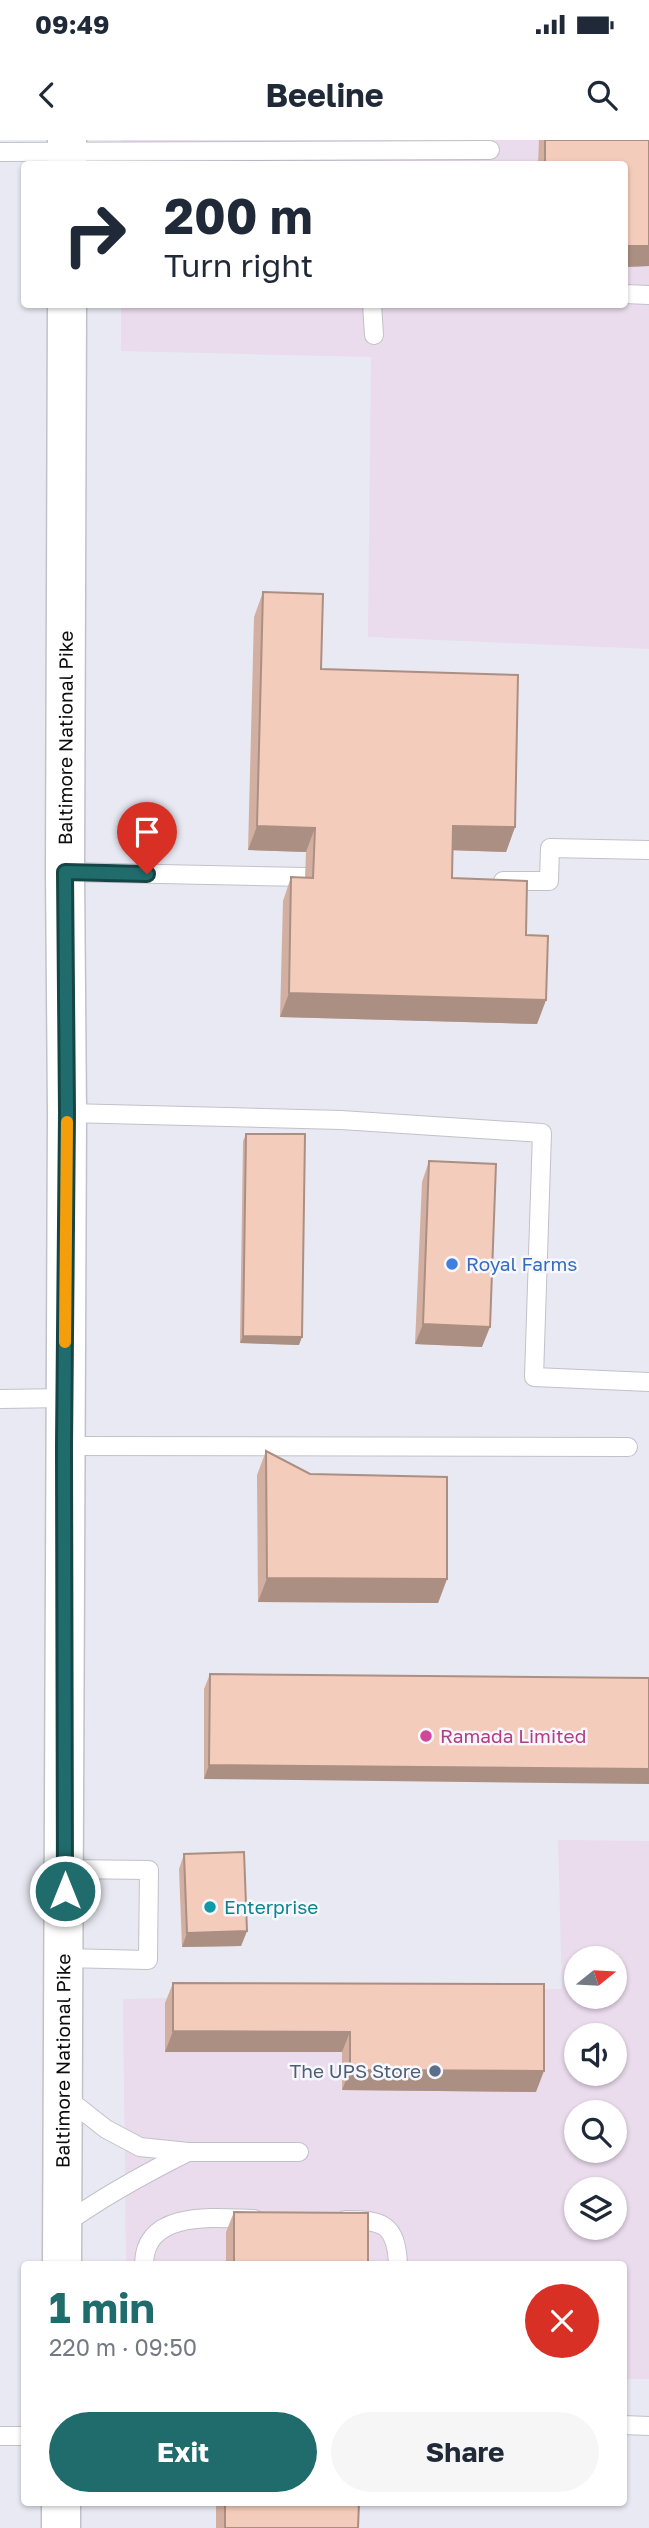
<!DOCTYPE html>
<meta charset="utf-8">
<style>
:root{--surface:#fff;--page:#f6f6f7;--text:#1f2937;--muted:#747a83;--accent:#206c6c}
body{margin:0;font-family:"Golos Text",sans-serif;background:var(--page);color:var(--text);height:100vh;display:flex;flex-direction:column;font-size:26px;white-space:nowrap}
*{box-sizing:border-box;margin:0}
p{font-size:23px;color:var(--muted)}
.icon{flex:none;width:38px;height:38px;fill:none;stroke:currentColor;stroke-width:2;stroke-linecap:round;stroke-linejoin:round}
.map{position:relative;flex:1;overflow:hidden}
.drawer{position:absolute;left:21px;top:2121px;width:606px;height:245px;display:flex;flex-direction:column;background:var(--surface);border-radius:7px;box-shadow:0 2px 5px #0004}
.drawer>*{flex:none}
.guide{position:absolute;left:21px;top:21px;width:607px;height:147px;border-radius:7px;box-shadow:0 2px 5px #0004;background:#fff;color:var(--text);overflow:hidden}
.needle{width:46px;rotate:72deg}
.controls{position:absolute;left:564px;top:1806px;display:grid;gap:14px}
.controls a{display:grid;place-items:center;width:63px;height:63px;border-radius:50%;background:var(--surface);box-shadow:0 2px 5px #0004;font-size:35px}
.pin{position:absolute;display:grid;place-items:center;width:60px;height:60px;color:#fff;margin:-72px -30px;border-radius:50% 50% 50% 0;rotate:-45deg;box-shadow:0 0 7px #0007}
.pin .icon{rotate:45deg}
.me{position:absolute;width:77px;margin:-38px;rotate:0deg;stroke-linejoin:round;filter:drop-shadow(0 0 5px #0008)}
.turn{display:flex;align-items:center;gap:24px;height:147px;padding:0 28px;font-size:32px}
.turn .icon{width:91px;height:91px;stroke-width:2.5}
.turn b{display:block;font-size:49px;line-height:60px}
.round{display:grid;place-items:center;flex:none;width:74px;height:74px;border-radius:37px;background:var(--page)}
.headline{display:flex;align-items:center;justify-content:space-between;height:119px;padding:0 28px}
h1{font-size:42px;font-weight:700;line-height:52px;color:var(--accent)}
.primary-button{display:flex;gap:14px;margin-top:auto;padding:14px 28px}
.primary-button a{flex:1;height:80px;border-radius:42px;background:var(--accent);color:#fff;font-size:28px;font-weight:700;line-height:80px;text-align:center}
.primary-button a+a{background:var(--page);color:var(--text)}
.status{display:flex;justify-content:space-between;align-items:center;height:49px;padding:0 35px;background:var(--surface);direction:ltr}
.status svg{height:19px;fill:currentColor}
header{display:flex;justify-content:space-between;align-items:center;height:91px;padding:0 28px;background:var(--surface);font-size:32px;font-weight:700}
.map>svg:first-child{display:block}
.commercial{fill:#eadbed;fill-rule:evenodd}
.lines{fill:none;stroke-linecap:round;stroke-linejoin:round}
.lane-casing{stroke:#c1c1ca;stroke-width:20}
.primary-casing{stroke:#c1c1ca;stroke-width:41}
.lane{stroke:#fff;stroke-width:18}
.primary{stroke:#fff;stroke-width:38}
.wall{fill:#d2afa1}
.shaded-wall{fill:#ab8f83}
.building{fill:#f4ccbb;stroke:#ab8f83;stroke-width:2}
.route-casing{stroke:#154646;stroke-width:18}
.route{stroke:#206c6c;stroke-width:12}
.slow{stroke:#f59e0b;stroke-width:12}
.shop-dot{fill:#3f7fe0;stroke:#f7f7fe;stroke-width:2.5}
.hotel-dot{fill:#d1479c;stroke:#f7f7fe;stroke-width:2.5}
.culture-dot{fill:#0f9aa8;stroke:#f7f7fe;stroke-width:2.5}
.service-dot{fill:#5c6f8a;stroke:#f7f7fe;stroke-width:2.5}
.labels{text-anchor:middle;stroke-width:5;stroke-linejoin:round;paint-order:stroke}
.street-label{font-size:19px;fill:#0d0d10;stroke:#f7f7fe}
.shop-label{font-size:19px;fill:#366cbe;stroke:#f7f7fe;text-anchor:start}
.hotel-label{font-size:19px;fill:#b23c85;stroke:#f7f7fe;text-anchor:start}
.culture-label{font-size:19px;fill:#0d838f;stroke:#f7f7fe;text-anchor:start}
.service-label{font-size:19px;fill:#4e5e75;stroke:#f7f7fe;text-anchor:end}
</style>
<div class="status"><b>09:49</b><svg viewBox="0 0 49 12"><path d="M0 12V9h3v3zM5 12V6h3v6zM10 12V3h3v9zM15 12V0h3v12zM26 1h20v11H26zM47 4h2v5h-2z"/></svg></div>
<header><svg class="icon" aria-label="back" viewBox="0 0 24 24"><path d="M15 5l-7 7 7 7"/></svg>Beeline<svg class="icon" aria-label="search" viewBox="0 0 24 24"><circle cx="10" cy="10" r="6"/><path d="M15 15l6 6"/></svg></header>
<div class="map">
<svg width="649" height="2388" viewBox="0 0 649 2388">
<rect width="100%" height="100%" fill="#e9e9f3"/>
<path class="commercial" d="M121 0H649V509L368 497 371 217 121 211V165L625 164V24H121Z
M558 1700 649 1701V2239H623V2124H126L123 1859 562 1849ZM576 1818H614V1857H576ZM576 1895H614V1934H576ZM576 1972H614V2011H576ZM576 2049H614V2088H576Z"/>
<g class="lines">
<g class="lane-casing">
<path id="lane" d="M0 12 490 10
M625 154 649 155
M372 164 374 195
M65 732 306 737
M503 741H549L550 708 649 710
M67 973 341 980 542 993 534 1237 649 1242
M0 1259 66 1258
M64 1306 628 1307
M64 1818 148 1820 149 1730 65 1729
M64 1956 106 1989 140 2007 188 2012H299
M345 2080C383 2080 396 2084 398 2124
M62 2086C102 2057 144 2034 188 2012
M144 2124C145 2069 217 2078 254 2079
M623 2285 649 2286
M0 2296H24"/>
</g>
<g class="primary-casing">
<g id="primary">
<path d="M67 24V0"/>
<path id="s1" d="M62 2124 67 973 65 732 67 164"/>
<path d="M61 2362V2388"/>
</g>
</g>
<use href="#lane" class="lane"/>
<use href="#primary" class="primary"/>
</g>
<path class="wall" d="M539 0H649V126L625 127V24H538Z
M263 452 321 529 515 687 506 712 453 710 452 738 526 795 546 860 537 884 280 877 283 761 291 737H305L306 712 248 710 254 477Z
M246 994 299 1205 240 1203 243 1001Z
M429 1021 482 1207 415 1204 422 1042Z
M266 1311 447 1439 438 1463 258 1462 257 1335Z
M210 1534 649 1538 204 1639V1549Z
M184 1714 247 1791 241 1806 182 1807 179 1729Z
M173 1843 544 1844 536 1952 342 1950V1912H165V1863Z
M234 2072 368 2124H226V2092Z
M216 2362H359L358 2388H216Z"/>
<path class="shaded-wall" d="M625 106H649V126L625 127Z
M257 686 315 688 306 712 248 710Z
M453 686 515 687 506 712 445 710Z
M289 853 546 860 537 884 280 877Z
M423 1184 490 1187 482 1207 415 1204Z
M243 1196 302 1197 299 1205 240 1203Z
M267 1438 447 1439 438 1463 258 1462Z
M209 1625 649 1629V1644L204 1639Z
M247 1791 241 1806 182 1807 187 1793Z
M173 1891 350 1892 342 1912H165Z
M350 1930 544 1931 536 1952 342 1950Z"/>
<path class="building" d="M545 0H649V106H625V24H545Z
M263 452 323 454 321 529 518 535 515 687 453 686 452 738 527 741 526 795 548 796 546 860 289 853 291 737 313 738 315 688 257 686Z
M246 994H305L302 1197 243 1196Z
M429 1021 496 1024 490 1187 423 1184Z
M266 1311 310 1334 447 1337V1439L267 1438Z
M210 1534 649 1538V1629L209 1625Z
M244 1712 247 1791 187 1793 184 1714Z
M173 1843 544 1844V1931L350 1930V1892L173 1891Z
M234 2072 368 2073V2124H234Z
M225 2362H359L358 2388H225Z"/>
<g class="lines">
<g class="route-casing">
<path id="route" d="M65 1751 64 1306 67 973 65 732 147 734"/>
</g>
<use href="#route" class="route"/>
<path class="slow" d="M65 1202 67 982"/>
</g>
<circle class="shop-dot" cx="452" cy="1124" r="7"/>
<circle class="hotel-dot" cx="426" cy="1596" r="7"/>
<circle class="culture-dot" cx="210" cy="1767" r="7"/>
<circle class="service-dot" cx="435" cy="1931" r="7"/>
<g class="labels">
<g class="street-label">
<text dy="7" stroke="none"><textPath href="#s1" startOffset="1526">Baltimore National Pike</textPath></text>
<text dy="7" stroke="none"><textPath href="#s1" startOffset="203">Baltimore National Pike</textPath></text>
</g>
<g class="shop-label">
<text x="466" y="1131">Royal Farms</text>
</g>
<g class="hotel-label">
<text x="440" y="1603">Ramada Limited</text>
</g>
<g class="culture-label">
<text x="224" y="1774">Enterprise</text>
</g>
<g class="service-label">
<text x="421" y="1938">The UPS Store</text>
</g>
</g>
</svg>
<div class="controls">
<a><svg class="needle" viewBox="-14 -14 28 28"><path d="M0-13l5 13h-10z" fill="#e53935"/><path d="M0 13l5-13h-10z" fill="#747a83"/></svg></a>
<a><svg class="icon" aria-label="sound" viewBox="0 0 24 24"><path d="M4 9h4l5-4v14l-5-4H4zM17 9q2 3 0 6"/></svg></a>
<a><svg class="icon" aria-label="search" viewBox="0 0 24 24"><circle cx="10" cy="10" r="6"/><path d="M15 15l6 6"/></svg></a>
<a><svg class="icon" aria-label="layers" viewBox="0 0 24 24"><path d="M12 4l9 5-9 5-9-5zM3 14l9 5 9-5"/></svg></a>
</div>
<div class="pin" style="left:147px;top:734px;background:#d93025"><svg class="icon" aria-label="arrive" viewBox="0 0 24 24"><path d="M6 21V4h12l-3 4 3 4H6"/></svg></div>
<svg class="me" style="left:65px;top:1751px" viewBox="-20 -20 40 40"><circle r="17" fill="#206c6c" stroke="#fff" stroke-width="3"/><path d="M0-11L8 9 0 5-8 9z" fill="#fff"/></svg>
<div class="guide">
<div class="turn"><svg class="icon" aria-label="right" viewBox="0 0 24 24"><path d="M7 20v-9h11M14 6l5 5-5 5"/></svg><div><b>200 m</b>Turn right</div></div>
</div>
<section class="drawer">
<div class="headline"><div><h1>1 min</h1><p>220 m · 09:50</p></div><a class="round" style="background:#d93025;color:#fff"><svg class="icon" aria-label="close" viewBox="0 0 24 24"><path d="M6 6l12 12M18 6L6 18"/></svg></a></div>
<div class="primary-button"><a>Exit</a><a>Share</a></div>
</section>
</div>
